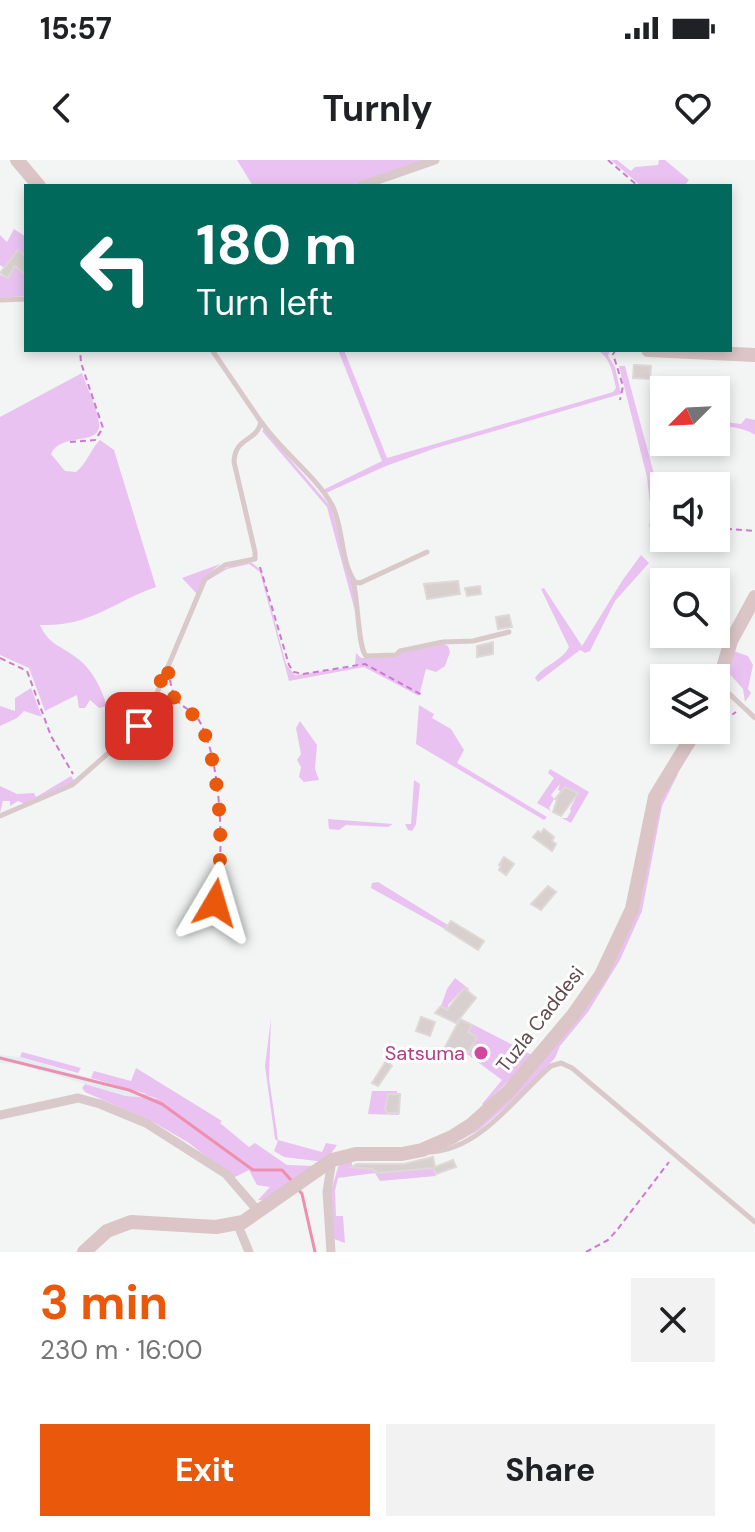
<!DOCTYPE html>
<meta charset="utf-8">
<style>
:root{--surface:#fff;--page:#f2f2f2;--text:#202124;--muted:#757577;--accent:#ea580c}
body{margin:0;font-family:"DM Sans",sans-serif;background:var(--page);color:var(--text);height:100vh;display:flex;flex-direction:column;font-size:30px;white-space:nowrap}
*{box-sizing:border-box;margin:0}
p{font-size:26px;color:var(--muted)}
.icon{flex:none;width:44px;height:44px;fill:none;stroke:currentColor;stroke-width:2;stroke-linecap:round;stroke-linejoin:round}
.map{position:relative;height:1092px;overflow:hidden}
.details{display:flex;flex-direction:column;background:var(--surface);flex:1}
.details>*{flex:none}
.banner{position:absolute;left:24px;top:24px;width:708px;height:168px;border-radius:0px;box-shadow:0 4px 12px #0003;background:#00695c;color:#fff;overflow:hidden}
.needle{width:52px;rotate:246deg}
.controls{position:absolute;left:650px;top:216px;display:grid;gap:16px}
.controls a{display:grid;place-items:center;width:80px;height:80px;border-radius:0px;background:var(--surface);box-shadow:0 4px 12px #0003;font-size:40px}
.pin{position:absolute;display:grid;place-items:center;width:68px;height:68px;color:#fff;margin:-34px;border-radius:16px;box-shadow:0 4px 12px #0006}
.me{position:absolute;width:88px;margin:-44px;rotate:7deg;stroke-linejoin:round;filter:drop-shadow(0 0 6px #0008)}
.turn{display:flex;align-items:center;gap:28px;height:168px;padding:0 40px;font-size:36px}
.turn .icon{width:104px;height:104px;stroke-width:2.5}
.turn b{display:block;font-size:56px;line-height:68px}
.round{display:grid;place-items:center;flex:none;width:84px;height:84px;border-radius:0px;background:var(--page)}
.summary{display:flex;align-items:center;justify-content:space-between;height:136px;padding:0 40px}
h1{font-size:48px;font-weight:700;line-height:60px;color:var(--accent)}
.action{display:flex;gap:16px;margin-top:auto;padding:16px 40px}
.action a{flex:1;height:92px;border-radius:0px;background:var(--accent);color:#fff;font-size:32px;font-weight:700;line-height:92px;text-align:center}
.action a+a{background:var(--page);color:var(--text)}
.status{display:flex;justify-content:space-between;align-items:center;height:56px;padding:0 40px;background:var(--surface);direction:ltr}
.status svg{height:22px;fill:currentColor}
header{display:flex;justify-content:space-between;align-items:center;height:104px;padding:0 40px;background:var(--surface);font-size:36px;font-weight:700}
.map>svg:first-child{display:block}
.green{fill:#eac2f1}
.sand{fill:#e1eff2}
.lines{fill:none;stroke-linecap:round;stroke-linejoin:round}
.stream{stroke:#ef8fae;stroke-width:3}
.building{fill:#d7d0cf;stroke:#ded8d6;stroke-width:2}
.path{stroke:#ce79d0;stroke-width:2;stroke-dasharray:6 4;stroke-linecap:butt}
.lane{stroke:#dac9ca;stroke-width:5}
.street{stroke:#dac9ca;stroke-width:9}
.secondary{stroke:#dbc5c6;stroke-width:14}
.route{stroke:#ea580c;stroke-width:14;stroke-dasharray:0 25.2}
.hotel-dot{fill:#d1479c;stroke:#fff;stroke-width:3}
.labels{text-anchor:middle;stroke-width:6;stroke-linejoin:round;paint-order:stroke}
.street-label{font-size:20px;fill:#61494b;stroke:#fff}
.hotel-label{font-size:20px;fill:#b23c85;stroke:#fff;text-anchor:end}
</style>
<div class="status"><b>15:57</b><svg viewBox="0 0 49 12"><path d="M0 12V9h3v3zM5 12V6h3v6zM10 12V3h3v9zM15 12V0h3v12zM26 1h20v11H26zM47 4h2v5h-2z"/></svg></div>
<header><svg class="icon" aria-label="back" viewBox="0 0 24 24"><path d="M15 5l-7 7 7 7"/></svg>Turnly<svg class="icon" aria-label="heart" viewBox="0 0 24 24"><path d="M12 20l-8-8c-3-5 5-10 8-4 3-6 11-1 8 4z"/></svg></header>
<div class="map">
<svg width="755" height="1092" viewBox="0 0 755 1092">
<rect width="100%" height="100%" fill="#f2f5f3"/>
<path class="green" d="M237 0H425L349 26H253Z
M611 0H617L631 11 635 7 658 5 659 0H665L689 20 684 26H641Z
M14 69 26 77V94L15 105 26 115V136L0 138V115L8 118 11 112 0 105V75L7 82Z
M338 190H344L387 298 613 232 616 228C613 214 610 195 596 190H610L608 196 615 207 621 234 436 288 386 306 326 333 323 330 382 301Z
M619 206H625L658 329 656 370 649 367 651 352 647 317Z
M82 213C87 228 97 247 99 263 102 287 61 271 51 294L65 311 76 312C88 302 90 290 100 280L114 290 156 427C113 442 90 467 40 465 49 485 60 485 77 498 93 510 101 528 107 546L99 548 90 540 85 548H79L77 535 45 551 29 508 0 495V257Z
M746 258 755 260V275C747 269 726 265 716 266V261L741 264Z
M264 269 331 347 356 434 358 462 327 347 262 271Z
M641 395 649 403 615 441 590 491 585 493 580 490 538 522 535 518C544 505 562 501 569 487L541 429 544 428 582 486 622 421Z
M251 402 261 410 286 504 295 515 360 506 355 504 356 493 361 498 398 497 401 492 442 483 448 486 450 492 445 506 436 512 426 509 419 536 364 507 289 521 260 412 249 404 227 409 205 422C217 408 233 405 251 402Z
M220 404 205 417 197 434 182 418Z
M733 491 748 496 753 505 748 529 751 533 745 542 743 529 729 513Z
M31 528 42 557 24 551 17 558 0 566V546L15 551V538Z
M419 545 434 554 432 558 451 569 464 590 457 603 547 657 544 660 416 584Z
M300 561 317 585 315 609 319 620 304 622 299 617 301 607 297 600 301 594 296 568Z
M550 609 589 632 571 663 562 658H567L571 651 570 649 578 633 565 627 562 632 558 630 560 624 551 635 554 639 549 648 551 651 537 643 554 618 548 613Z
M674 612 678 614 662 646 642 751 620 800 588 852 560 886 555 898 523 932 479 970 461 980 459 978C517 920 590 864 621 787L657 645Z
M71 616 75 622 27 645 18 641 10 646V641H3L0 653V626L17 634 34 633 36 637Z
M414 620 420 624 416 664 412 671 408 670 405 664H411Z
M328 659 393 664 388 667 346 665 339 670 329 669Z
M378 722 448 765 445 769 371 728 372 723Z
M455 818 469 829 468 831 463 829 448 845V850L441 846 447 829Z
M271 858 269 918 278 980 322 992 326 983 337 985 325 1002 284 997 274 991 278 981 275 979 265 906Z
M472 864 534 896 493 936 486 948 482 944 502 920 467 894 477 878 468 872Z
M22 892 81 908 78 913 20 897Z
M136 908 222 961 220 963 249 987 255 983 287 1005 317 1006 271 1041 258 1040 270 1027 257 1025 249 1010 233 1018 189 983 155 963 85 932 82 928 85 924 126 936 147 934 91 918 94 911 131 921Z
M372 931H397V934H400L399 955 368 954Z
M352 998V1007L372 1009 378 1013 433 1008 436 1016 380 1021 375 1013 338 1018 335 1031 336 1056H343L345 1083 334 1079 330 1034 340 1001Z"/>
<path class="sand" d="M0 895 20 897 159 939 126 936 18 904 0 903Z"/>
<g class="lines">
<path class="stream" d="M0 898 129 930 162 944 253 1010H282L291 1020
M298 1029 302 1034 315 1092"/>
</g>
<path class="building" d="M18 90 26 96V115L15 106 8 118 0 113Z
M634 205 651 206 650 219 633 218Z
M458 421 460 434 427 439 424 424Z
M480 426 481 434 467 436 465 428Z
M509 455 512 467 498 469 496 457Z
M493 482V494L477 497V486Z
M565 627 578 633 561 656 553 652 557 640 555 639Z
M544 669 554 677 552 681 556 684 552 691 533 677 538 671 541 673Z
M504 697 514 704 506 715 499 710 501 706 499 705Z
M548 726 556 732 541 750 531 744Z
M451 761 484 781 478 790 445 769Z
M464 828 476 838 456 863 435 853 441 846 447 850Z
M421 857 435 862 430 876 416 871Z
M460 859 472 865 468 872 477 877 467 894 458 888 456 893 445 887Z
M386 901 392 906 378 926 372 923Z
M388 934H400L399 953H387L385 950Z
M433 997 435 1007 453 1000 456 1007 436 1014 433 1008 378 1013 372 1009 351 1007 357 1004H404Z"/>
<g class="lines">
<path class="path" d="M608 0 638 26
M616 190 613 194 623 226 620 240
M70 282 95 280 103 268 81 203 80 190
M716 368 755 371
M260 407 289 505 294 512 303 514 365 504 424 536
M0 498 27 511 51 576 73 614
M170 520C176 554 190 542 201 564 222 606 225 698 215 743
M716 566 736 552
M706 578 712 570
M586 1092 608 1080 617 1070 669 1002"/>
<path class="lane" d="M0 140 26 139
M262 263C281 291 316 316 332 345 344 368 340 401 355 422L360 423 427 392
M353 420C358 438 358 488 366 496L396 495 400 491 443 482 473 481 509 472
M721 526 755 558
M0 656 72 625 139 566 148 554 205 419 225 405 255 399V392L234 302C235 276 256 283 261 262L212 190
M431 992C481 989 516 936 551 906L561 903 572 908 755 1062"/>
<path class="street" d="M360 26 435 0
M0 955 78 938 100 944 146 963 226 1014 258 1051
M237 1063 249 1092
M331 1092 327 1032 332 1000"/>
<path class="secondary" d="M17 0 39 26
M648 190 755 195
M716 531 731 481 755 437
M84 1092 107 1071 131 1062 216 1067 243 1062 332 1000 356 994H402L422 990 452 977 471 965 509 931 573 855 601 815 632 749 655 637 696 570"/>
</g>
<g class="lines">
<path class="route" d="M139 566 148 554 167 505C169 516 170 532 176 541 184 551 197 553 202 567 221 611 225 697 215 743"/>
</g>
<circle class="hotel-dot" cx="481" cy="893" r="8"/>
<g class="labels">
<g class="street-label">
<text transform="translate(540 859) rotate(-52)" y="7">Tuzla Caddesi</text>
</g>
<g class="hotel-label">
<text x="465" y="900">Satsuma</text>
</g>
</g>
</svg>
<div class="controls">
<a><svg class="needle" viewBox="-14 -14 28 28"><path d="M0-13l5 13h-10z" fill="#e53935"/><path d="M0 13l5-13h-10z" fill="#757577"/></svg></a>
<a><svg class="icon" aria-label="sound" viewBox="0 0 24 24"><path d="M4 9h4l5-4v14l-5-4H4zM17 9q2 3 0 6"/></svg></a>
<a><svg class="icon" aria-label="search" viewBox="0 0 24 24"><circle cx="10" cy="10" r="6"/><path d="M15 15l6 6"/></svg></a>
<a><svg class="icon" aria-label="layers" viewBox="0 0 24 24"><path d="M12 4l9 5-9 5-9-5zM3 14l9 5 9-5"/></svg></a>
</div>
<div class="pin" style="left:139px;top:566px;background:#d93025"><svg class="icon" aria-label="arrive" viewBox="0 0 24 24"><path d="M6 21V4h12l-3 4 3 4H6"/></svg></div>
<svg class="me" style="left:215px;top:743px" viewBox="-20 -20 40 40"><path d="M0-17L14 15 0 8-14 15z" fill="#ea580c" stroke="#fff" stroke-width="4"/></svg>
<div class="banner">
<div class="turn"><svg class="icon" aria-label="left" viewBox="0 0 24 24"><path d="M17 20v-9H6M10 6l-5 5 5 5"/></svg><div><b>180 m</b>Turn left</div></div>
</div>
</div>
<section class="details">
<div class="summary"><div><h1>3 min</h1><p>230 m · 16:00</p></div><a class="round"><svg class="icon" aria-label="close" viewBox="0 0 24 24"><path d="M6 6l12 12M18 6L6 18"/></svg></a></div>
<div class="action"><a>Exit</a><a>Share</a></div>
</section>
